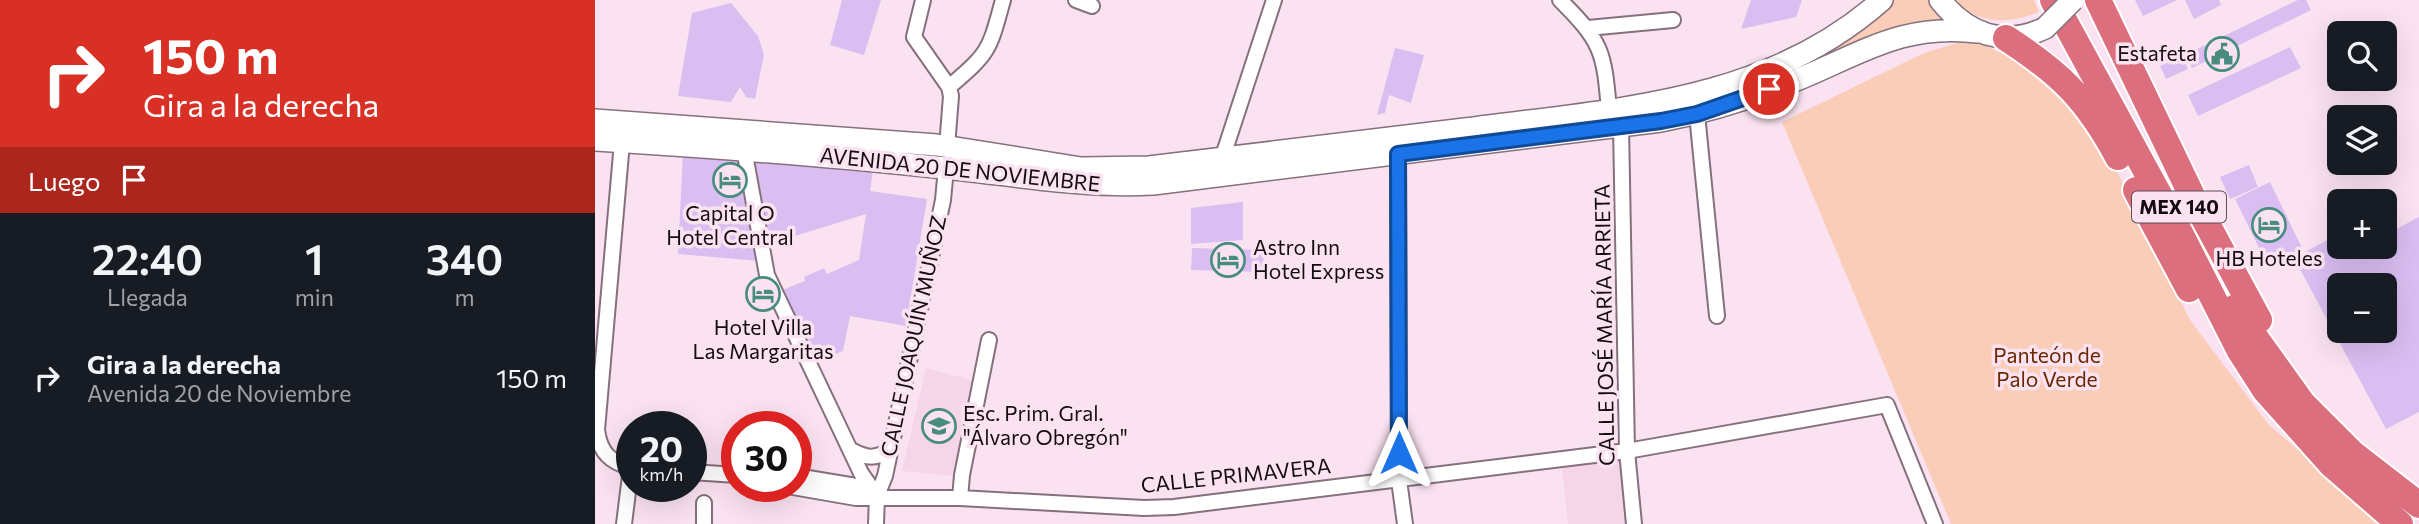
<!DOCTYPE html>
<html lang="es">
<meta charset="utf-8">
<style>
:root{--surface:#171b24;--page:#242831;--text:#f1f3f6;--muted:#9ea1a6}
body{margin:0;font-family:Commissioner,sans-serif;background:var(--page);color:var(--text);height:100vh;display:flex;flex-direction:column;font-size:26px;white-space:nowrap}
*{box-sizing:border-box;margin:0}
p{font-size:23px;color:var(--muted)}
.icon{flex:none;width:38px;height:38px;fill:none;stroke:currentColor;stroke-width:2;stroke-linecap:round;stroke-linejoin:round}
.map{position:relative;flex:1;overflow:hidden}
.details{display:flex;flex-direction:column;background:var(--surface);width:595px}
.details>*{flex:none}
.top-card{background:#d93025;color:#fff;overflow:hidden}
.fabs{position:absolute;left:1732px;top:21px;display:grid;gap:14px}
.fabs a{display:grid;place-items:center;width:70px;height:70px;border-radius:10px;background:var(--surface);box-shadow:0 7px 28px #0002;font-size:35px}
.speed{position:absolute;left:21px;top:411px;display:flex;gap:14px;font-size:35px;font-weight:700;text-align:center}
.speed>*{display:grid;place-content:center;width:91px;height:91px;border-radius:50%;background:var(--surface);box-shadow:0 7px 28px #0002;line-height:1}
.speed small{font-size:18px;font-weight:400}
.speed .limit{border:10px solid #d22;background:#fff;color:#111}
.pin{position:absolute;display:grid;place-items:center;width:60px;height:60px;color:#fff;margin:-30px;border:4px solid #fff;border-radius:50%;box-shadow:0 2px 7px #0007}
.me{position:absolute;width:77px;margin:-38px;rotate:0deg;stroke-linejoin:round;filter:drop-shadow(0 0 5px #0008)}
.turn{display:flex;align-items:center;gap:24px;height:147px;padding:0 28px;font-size:32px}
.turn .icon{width:91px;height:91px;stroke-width:2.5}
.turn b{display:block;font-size:49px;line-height:60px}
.then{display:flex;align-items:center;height:66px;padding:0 28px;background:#0003;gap:14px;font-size:26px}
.eta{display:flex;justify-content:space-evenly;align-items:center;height:119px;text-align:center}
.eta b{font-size:42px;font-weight:600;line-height:49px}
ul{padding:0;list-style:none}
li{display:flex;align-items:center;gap:21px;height:91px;padding:0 28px}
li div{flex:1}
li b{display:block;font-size:26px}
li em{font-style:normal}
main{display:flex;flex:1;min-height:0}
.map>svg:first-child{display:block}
.built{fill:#f5d5e8}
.green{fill:#facdb9}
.building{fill:#dabef2;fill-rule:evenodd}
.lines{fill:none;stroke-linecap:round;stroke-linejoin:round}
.street-casing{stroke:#86707d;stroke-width:18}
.secondary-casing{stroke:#86707d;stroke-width:24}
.highway-casing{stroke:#fff;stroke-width:30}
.street{stroke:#fff;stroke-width:14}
.secondary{stroke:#fff;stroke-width:21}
.highway{stroke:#dc6f7d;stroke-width:26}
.secondary-bridge-casing{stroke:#86707d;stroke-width:24;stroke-linecap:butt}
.secondary-bridge{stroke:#fff;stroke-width:21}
.route-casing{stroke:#114b97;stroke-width:18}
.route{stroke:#1a73e8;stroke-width:12}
.labels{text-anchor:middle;stroke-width:7;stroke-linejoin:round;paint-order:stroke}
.shield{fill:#fbe2f1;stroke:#594c54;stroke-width:2}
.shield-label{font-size:19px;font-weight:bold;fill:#140c11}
.poi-label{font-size:21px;fill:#140c11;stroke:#fbe2f1}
.street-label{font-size:21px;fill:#140c11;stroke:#fbe2f1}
.park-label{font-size:21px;fill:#6b2800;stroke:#fbe2f1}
</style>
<main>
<section class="details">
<div class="top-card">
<div class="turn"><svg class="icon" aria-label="right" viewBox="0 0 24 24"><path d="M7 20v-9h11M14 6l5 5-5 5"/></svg><div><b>150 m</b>Gira a la derecha</div></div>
<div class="then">Luego<svg class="icon" aria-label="arrive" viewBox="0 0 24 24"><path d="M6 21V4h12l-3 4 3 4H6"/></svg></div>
</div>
<div class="eta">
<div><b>22:40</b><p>Llegada</p></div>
<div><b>1</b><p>min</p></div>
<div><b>340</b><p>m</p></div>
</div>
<ul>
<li><svg class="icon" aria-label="right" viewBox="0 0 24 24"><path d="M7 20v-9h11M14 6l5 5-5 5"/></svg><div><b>Gira a la derecha</b><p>Avenida 20 de Noviembre</p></div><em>150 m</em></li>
</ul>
</section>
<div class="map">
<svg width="1824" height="524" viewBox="0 0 1824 524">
<rect width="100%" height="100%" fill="#fbe2f1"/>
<path class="built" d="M331 368 380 381 360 476 307 471Z
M1036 450 1043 524H973L966 459Z"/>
<path class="green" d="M1297 0H1333L1346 19C1292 26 1259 46 1210 66 1165 85 1121 101 1073 110L543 180 516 181 374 167V160L484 175 543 176 1073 108C1155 91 1238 61 1297 0Z
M1361 0H1439L1444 12C1417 24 1381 25 1361 0Z
M1376 39 1445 71 1507 141 1595 320 1674 425 1791 524H1356L1187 122 1329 53Z"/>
<path class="building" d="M247 0H286L269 55 235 45Z
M1207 0 1201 17 1146 29 1156 0Z
M1540 0H1582L1548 16Z
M1590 0H1624L1626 5 1599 19Z
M1703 0H1711L1716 10 1597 68 1590 55Z
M136 3 163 36 169 55 160 99 151 97 145 87 136 102 83 96 97 13Z
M1695 47 1706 68 1603 116 1593 95Z
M800 48 829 55 816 103 794 95 790 113 782 115Z
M1587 56 1593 69 1571 79 1565 66Z
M157 152 279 164 275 191 332 199 311 326 255 316 248 351 218 363 182 292 210 281 209 277 229 268 232 274 264 260 271 214 171 245Z
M88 153 146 159 164 261 83 254Z
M1654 165 1663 187 1635 199 1625 177Z
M1675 182 1708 250 1673 266 1640 199Z
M648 202V240L596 244V208Z
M1824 217V412L1791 429 1699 258 1738 237 1749 257 1768 247H1790V235ZM1745 285H1790V331H1745Z
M597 248 669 250 668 272 596 270Z"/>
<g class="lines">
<g class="street-casing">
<path id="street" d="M328 0 319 37 354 87 356 96 352 147
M481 0 497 6
M965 0C1007 42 1009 51 1014 110
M993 28 1078 20
M354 87C395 52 394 51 408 0
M1102 114 1122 316
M1026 126 1032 451 1039 524
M27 142 2 430C5 453 15 462 37 468
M149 149 172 275 266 473 282 496
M803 154 804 480 810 524
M627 159 679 0
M258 451C271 458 280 459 293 451
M96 472 142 475
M201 476 261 486 281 495
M192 486 261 498H365L549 508 579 507 1032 451 1292 405 1340 524
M365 498 367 475 394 340
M29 524 36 468
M109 524V503
M281 524 282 496 290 476 348 200 351 168"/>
</g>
<g class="secondary-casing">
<path id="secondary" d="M1345 0C1372 34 1409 48 1450 28
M0 120 342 145 486 168 554 167C660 155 765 142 870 129 1018 109 1170 104 1287 0
M0 140C114 147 227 155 340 167 414 174 484 188 558 184L1066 121C1113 112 1160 97 1204 79 1269 52 1309 23 1383 32"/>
</g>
<g class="highway-casing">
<path id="highway" d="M1458 0 1586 235 1645 351 1670 390 1737 465 1805 524
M1503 0 1599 200 1664 320
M1411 38C1465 73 1492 99 1523 157
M1541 190 1594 289
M1639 308 1708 404 1757 453 1824 505"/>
</g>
<use href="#street" class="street"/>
<use href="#secondary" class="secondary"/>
<use href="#highway" class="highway"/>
<g class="secondary-bridge-casing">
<path id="secondary-bridge" d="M1450 28 1478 0"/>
</g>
<use href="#secondary-bridge" class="secondary-bridge"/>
</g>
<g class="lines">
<g class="route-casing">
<path id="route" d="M804 453 803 154 1066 121 1102 114 1174 89"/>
</g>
<use href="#route" class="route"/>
</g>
<defs>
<g id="civic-ring" transform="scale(1.75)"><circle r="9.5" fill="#fbe2f1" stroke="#488c80" stroke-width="1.5"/><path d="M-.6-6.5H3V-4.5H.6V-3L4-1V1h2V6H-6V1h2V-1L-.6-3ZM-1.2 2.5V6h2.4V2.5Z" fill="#488c80"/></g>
<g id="hotel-ring" transform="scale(1.75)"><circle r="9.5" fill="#fbe2f1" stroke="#488c80" stroke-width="1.5"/><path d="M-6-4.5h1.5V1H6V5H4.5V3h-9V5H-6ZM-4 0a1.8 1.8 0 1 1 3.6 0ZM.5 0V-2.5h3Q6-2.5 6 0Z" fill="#488c80"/></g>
<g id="school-ring" transform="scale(1.75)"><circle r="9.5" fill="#fbe2f1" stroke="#488c80" stroke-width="1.5"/><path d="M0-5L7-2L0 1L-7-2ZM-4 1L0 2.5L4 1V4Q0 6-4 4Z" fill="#488c80"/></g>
</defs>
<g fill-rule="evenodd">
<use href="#civic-ring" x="1627" y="54"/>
<use href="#hotel-ring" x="135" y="180"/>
<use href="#hotel-ring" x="1674" y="225"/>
<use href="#hotel-ring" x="633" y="260"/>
<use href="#hotel-ring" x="168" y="294"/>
<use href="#school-ring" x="344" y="426"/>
</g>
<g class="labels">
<rect class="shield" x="1537" y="191.5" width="94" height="31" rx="5"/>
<g class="shield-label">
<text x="1584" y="214">MEX 140</text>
</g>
<g class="poi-label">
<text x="1602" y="61" text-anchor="end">Estafeta</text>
<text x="135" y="221">Capital O<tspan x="135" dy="24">Hotel Central</tspan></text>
<text x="658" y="255" text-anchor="start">Astro Inn<tspan x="658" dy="24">Hotel Express</tspan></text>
<text x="1674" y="266">HB Hoteles</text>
<text x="168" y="335">Hotel Villa<tspan x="168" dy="24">Las Margaritas</tspan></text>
<text x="368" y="421" text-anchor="start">Esc. Prim. Gral.<tspan x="368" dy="24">"Álvaro Obregón"</tspan></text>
</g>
<g class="street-label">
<text transform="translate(365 170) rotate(6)" y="7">AVENIDA 20 DE NOVIEMBRE</text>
<text transform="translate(1010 325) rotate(-91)" y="7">CALLE JOSÉ MARÍA ARRIETA</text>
<text transform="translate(319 336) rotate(-78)" y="7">CALLE JOAQUÍN MUÑOZ</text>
<text transform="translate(641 476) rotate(-6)" y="7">CALLE PRIMAVERA</text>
</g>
<g class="park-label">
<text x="1452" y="363">Panteón de<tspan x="1452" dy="24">Palo Verde</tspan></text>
</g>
</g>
</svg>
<div class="fabs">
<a><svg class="icon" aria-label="search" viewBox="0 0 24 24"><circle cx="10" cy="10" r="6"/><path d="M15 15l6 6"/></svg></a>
<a><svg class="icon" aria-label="layers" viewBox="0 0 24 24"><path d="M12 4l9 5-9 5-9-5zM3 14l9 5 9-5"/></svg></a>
<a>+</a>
<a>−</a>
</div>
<div class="speed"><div>20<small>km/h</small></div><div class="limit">30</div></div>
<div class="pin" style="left:1174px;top:89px;background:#d93025"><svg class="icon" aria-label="arrive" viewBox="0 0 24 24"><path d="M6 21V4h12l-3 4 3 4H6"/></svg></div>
<svg class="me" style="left:804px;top:453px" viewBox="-20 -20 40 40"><path d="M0-17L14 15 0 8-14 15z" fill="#1a73e8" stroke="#fff" stroke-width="4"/></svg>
</div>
</main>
